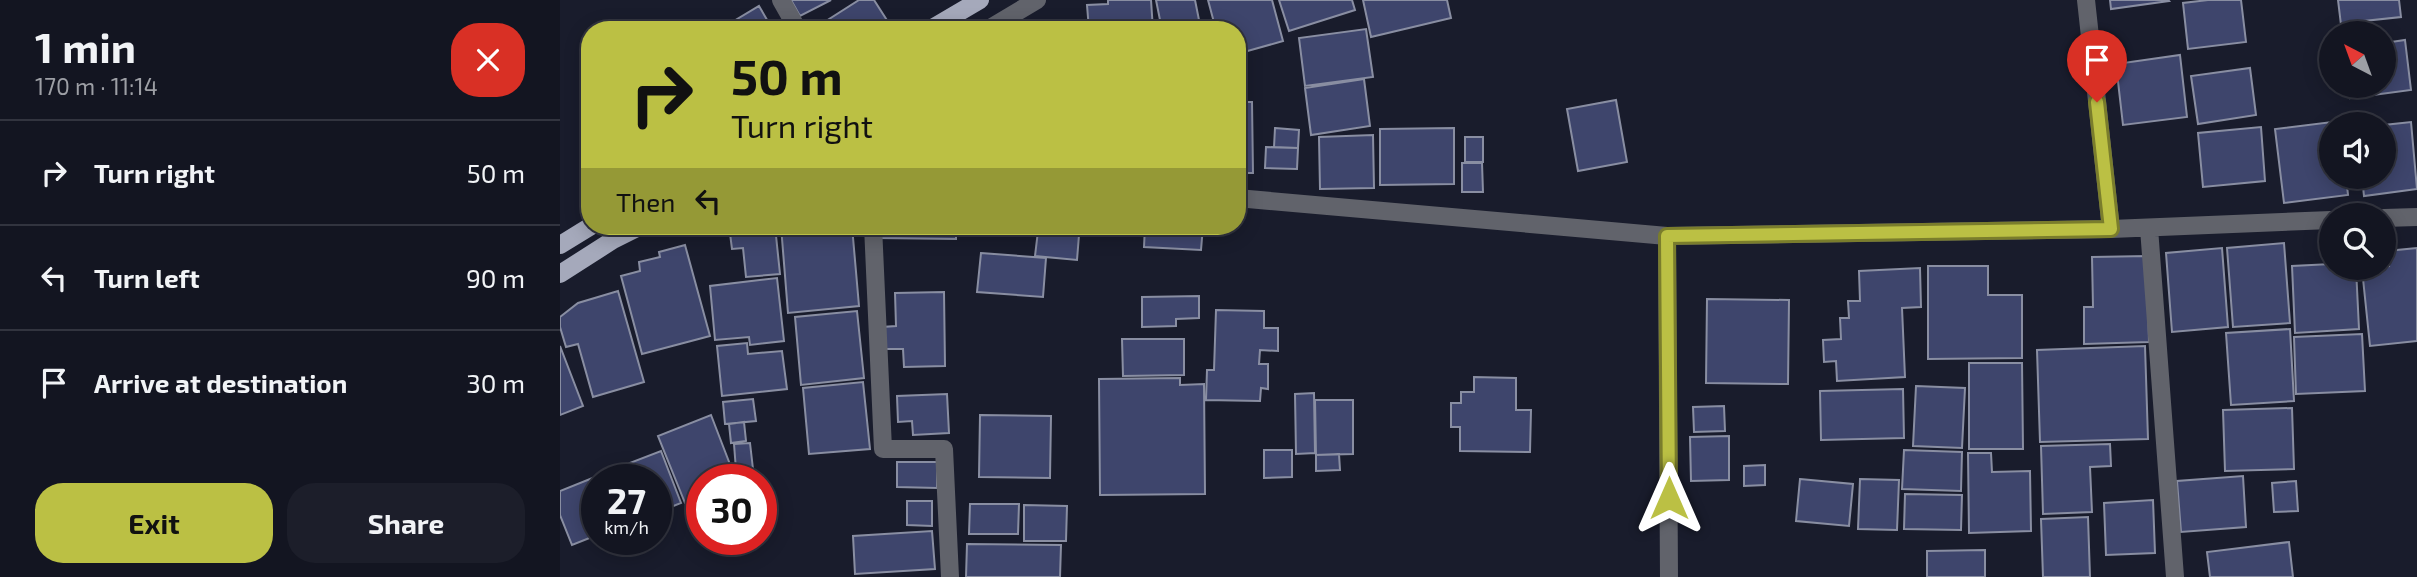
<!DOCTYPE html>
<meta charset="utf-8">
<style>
:root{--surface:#131521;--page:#1c1e2a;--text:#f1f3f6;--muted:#9d9fa5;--line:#32343f;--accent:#bbc044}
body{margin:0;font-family:"Exo 2",sans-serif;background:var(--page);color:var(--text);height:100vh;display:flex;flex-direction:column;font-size:26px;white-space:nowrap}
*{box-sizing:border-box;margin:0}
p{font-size:23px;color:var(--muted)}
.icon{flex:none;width:38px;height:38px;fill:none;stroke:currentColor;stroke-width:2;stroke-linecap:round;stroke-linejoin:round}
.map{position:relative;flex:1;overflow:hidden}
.panel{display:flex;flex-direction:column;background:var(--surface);width:560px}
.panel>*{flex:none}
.banner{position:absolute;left:21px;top:21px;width:665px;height:214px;border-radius:28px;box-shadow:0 4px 18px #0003,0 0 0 2px var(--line);background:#bbc044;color:#111;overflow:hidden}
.needle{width:46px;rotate:319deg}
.tools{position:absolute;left:1759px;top:21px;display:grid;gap:14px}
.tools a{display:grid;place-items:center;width:77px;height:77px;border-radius:50%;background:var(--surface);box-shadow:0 4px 18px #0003,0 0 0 2px var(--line);font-size:35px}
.speed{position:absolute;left:21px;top:464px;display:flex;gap:14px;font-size:35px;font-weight:700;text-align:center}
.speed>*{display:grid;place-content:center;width:91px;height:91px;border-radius:50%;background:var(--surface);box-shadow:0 4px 18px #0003,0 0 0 2px var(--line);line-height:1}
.speed small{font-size:18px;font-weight:400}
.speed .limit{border:10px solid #d22;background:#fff;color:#111}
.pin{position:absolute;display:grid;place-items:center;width:60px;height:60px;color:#fff;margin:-72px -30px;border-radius:50% 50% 50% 0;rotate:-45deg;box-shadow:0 0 7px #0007}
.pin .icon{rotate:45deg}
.me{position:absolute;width:77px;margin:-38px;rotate:0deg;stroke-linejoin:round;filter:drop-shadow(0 0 5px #0008)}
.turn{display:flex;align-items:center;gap:24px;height:147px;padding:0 35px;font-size:32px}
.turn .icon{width:91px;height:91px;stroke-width:2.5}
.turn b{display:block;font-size:49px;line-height:60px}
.then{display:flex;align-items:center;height:66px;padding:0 35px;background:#0003;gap:14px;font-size:26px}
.round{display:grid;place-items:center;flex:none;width:74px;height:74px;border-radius:28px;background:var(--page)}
.headline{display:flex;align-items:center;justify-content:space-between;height:119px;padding:0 35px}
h1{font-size:42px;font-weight:700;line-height:52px}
.cta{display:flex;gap:14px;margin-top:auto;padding:14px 35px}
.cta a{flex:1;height:80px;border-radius:28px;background:var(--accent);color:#111;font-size:28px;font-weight:700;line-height:80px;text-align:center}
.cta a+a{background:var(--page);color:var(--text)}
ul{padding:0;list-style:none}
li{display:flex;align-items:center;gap:21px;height:105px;padding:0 35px;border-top:2px solid var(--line)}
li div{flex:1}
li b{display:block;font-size:26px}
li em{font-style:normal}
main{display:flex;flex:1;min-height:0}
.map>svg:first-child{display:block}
.building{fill:#3e456c;stroke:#898ea2;stroke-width:2}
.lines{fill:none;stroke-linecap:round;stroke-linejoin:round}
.minor{stroke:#61636b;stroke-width:18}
.major{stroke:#a5a9bb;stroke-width:18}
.route-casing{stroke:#7a7d2c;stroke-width:18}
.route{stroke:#bbc044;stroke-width:12}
</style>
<main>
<section class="panel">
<div class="headline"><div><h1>1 min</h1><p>170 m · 11:14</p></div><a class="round" style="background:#d93025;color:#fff"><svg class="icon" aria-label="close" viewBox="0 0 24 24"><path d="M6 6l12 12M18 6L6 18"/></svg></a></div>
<ul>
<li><svg class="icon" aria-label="right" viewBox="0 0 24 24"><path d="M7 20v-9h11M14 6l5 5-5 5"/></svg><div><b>Turn right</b></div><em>50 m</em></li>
<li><svg class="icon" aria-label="left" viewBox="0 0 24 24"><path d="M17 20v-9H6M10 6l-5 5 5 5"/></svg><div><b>Turn left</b></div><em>90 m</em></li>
<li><svg class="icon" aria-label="arrive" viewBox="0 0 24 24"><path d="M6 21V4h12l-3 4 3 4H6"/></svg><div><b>Arrive at destination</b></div><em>30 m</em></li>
</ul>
<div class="cta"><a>Exit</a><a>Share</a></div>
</section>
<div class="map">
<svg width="1857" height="577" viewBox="0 0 1857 577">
<rect width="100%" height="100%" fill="#191c2c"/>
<path class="building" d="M231 0H271L240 16Z
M299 0H314L330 25 322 30H252Z
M548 0H591L593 30H529L527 5 548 4Z
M596 0H635L641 30H602Z
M648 0H712L723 41 677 54V30H656Z
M719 0H792L795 10 729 31Z
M803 0H887L891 18 811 37Z
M1550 0H1608L1609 1 1551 9Z
M1648 0H1681L1686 42 1628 49 1623 3Z
M1778 0H1839L1841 17 1804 21 1806 33H1782Z
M199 6 213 30H159Z
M806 29 813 77 745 86 739 38Z
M1845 40 1851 90 1790 98 1789 86H1824V43Z
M1620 55 1627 117 1563 125 1556 64Z
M1690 68 1696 115 1638 124 1631 76Z
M804 79 810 126 751 135 745 88Z
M1056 100 1067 162 1018 171 1007 109Z
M677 102H692L693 173H677Z
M1780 121 1781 124H1771V177H1786L1788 195 1724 203 1715 129Z
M1851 122 1857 189 1804 196 1802 177H1824V125Z
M1701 127 1705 181 1643 187 1638 133Z
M715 128 739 130 738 148 714 147Z
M894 128V184L820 185V129Z
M813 135 814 188 760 189 759 137Z
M905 137H923V162H905Z
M706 147 738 148 737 169 705 168Z
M902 163H922L923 192H902Z
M169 226H215L220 274 186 277 183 248 172 249Z
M221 226H292L299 306 228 313Z
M317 226H396V239L317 238Z
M504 226H526V229L504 228Z
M585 226H643L641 250 584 247Z
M478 231 519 235 517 260 475 256Z
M1724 243 1730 323 1673 327 1667 248Z
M125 245 150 336 82 354 61 276 80 271 79 262 100 257 99 252Z
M1662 248 1668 327 1612 332 1606 253Z
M1857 248V341L1810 346 1802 269 1829 266 1827 251Z
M421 253 486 258 483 297 417 292Z
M1587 256 1589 342 1524 344V307H1533L1532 257Z
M1771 264V268H1796L1799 329 1735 333 1732 266Z
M1368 266H1428V295H1462V358L1368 359Z
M1360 268 1361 307 1342 308 1345 377 1277 381 1276 361 1264 362 1263 340 1281 339 1280 318H1289L1288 301H1300L1299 271Z
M217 278 224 341 190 345 189 337 155 340 150 286Z
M58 291 84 382 33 397 18 344 6 347 0 327V317L18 303Z
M384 292 385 366 344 367 343 349H323L322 327 336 326 335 293Z
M639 296V318L616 319V326L582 327V297Z
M1147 299 1229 300 1228 384 1146 383Z
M656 310 704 311V328H718V351L700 350 699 364H708V389L701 388 700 401 646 400 647 370H654Z
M297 311 304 378 241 385 235 317Z
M1730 329 1734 401 1671 405 1666 333Z
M1802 334 1805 391 1736 394 1734 337Z
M562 339H624V375L563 376Z
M187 343 188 354 222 351 227 389 162 396 157 346Z
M0 346 23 406 0 415Z
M1585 346 1588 439 1480 442 1477 350Z
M1409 363H1462L1463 449H1409Z
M914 377 956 378V410H971L970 452 900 451V427H891V403H901V392H914Z
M620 378V385L644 384 645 494 540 495 539 379Z
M303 382 310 449 249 454 243 388Z
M1356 386 1405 388 1402 448 1353 446Z
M1343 389 1344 438 1261 440 1260 391Z
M754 393 755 453 736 454 735 394Z
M387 394 389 433 353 435 352 421 338 422 337 396Z
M193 399 196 421 165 424 163 402Z
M755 400H793V454L756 455Z
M1164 406 1165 431 1134 432 1133 407Z
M1732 408 1734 469 1665 471 1663 410Z
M151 415 176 480H142V496L125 503 98 436Z
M420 415 491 416 490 478 419 477Z
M184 422 186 441 171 443 169 424Z
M1169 436V480L1131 481 1130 437Z
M190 443 193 469 176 470 174 444Z
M1550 444 1551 466 1530 467 1532 512 1483 514 1481 446Z
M704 450H732V477L704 478Z
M1344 450 1402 452 1401 491 1342 489Z
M101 451 121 503 96 513V480H43L41 474Z
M1408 453H1431L1432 472 1470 471 1471 531 1409 533Z
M779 454 780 470 756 471V455Z
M337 462H377V488L337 487Z
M1205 465V485L1184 486V466Z
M1683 476 1686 527 1621 532 1617 481Z
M35 477 37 535 12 545 0 515V491Z
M1240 479 1293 484 1289 526 1236 521Z
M1300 479 1339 480 1337 530 1298 529Z
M1736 481 1738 511 1714 512 1712 483Z
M1345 494 1402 495 1401 530 1344 529Z
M1593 500 1595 553 1546 555 1544 503Z
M347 501H372V526L347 525Z
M410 504H459L458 534H409Z
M464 505 507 506 506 541H464Z
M1528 517 1530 577H1483L1481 519Z
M372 531 375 569 295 574 293 536Z
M1729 542 1733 577H1650L1647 552Z
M407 544 501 545 500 577H406Z
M1425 550V577H1367V551Z"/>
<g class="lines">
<path class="minor" d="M221 0 238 30
M1526 0 1551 229 1771 220
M427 30 477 0
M677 198 1107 236 1551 229
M1824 218 1857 217
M313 226 323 449H384L390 577
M1589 228 1615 577
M1107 236 1109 577"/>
<path class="major" d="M369 30 420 0
M0 245 31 226
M0 274 53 240 81 226"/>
</g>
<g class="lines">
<g class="route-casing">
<path id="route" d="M1109 498 1107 236 1551 229 1537 102"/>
</g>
<use href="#route" class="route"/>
</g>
</svg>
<div class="tools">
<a><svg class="needle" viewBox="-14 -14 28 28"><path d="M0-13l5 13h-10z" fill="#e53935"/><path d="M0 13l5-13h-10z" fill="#9d9fa5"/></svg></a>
<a><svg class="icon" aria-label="sound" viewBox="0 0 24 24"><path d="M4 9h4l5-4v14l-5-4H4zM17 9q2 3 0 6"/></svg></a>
<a><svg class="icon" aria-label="search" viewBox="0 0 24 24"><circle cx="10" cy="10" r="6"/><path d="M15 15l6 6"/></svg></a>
</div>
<div class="speed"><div>27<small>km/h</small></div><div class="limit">30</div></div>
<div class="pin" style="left:1537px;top:102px;background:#d93025"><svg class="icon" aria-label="arrive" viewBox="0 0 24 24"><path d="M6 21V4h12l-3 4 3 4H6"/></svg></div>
<svg class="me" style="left:1109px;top:498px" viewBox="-20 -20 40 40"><path d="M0-17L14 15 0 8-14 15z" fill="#bbc044" stroke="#fff" stroke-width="4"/></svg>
<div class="banner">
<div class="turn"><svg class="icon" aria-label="right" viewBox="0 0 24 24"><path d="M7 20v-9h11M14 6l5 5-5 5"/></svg><div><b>50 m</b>Turn right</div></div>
<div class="then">Then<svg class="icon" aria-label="left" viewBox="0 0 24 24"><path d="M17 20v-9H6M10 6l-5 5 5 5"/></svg></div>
</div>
</div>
</main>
